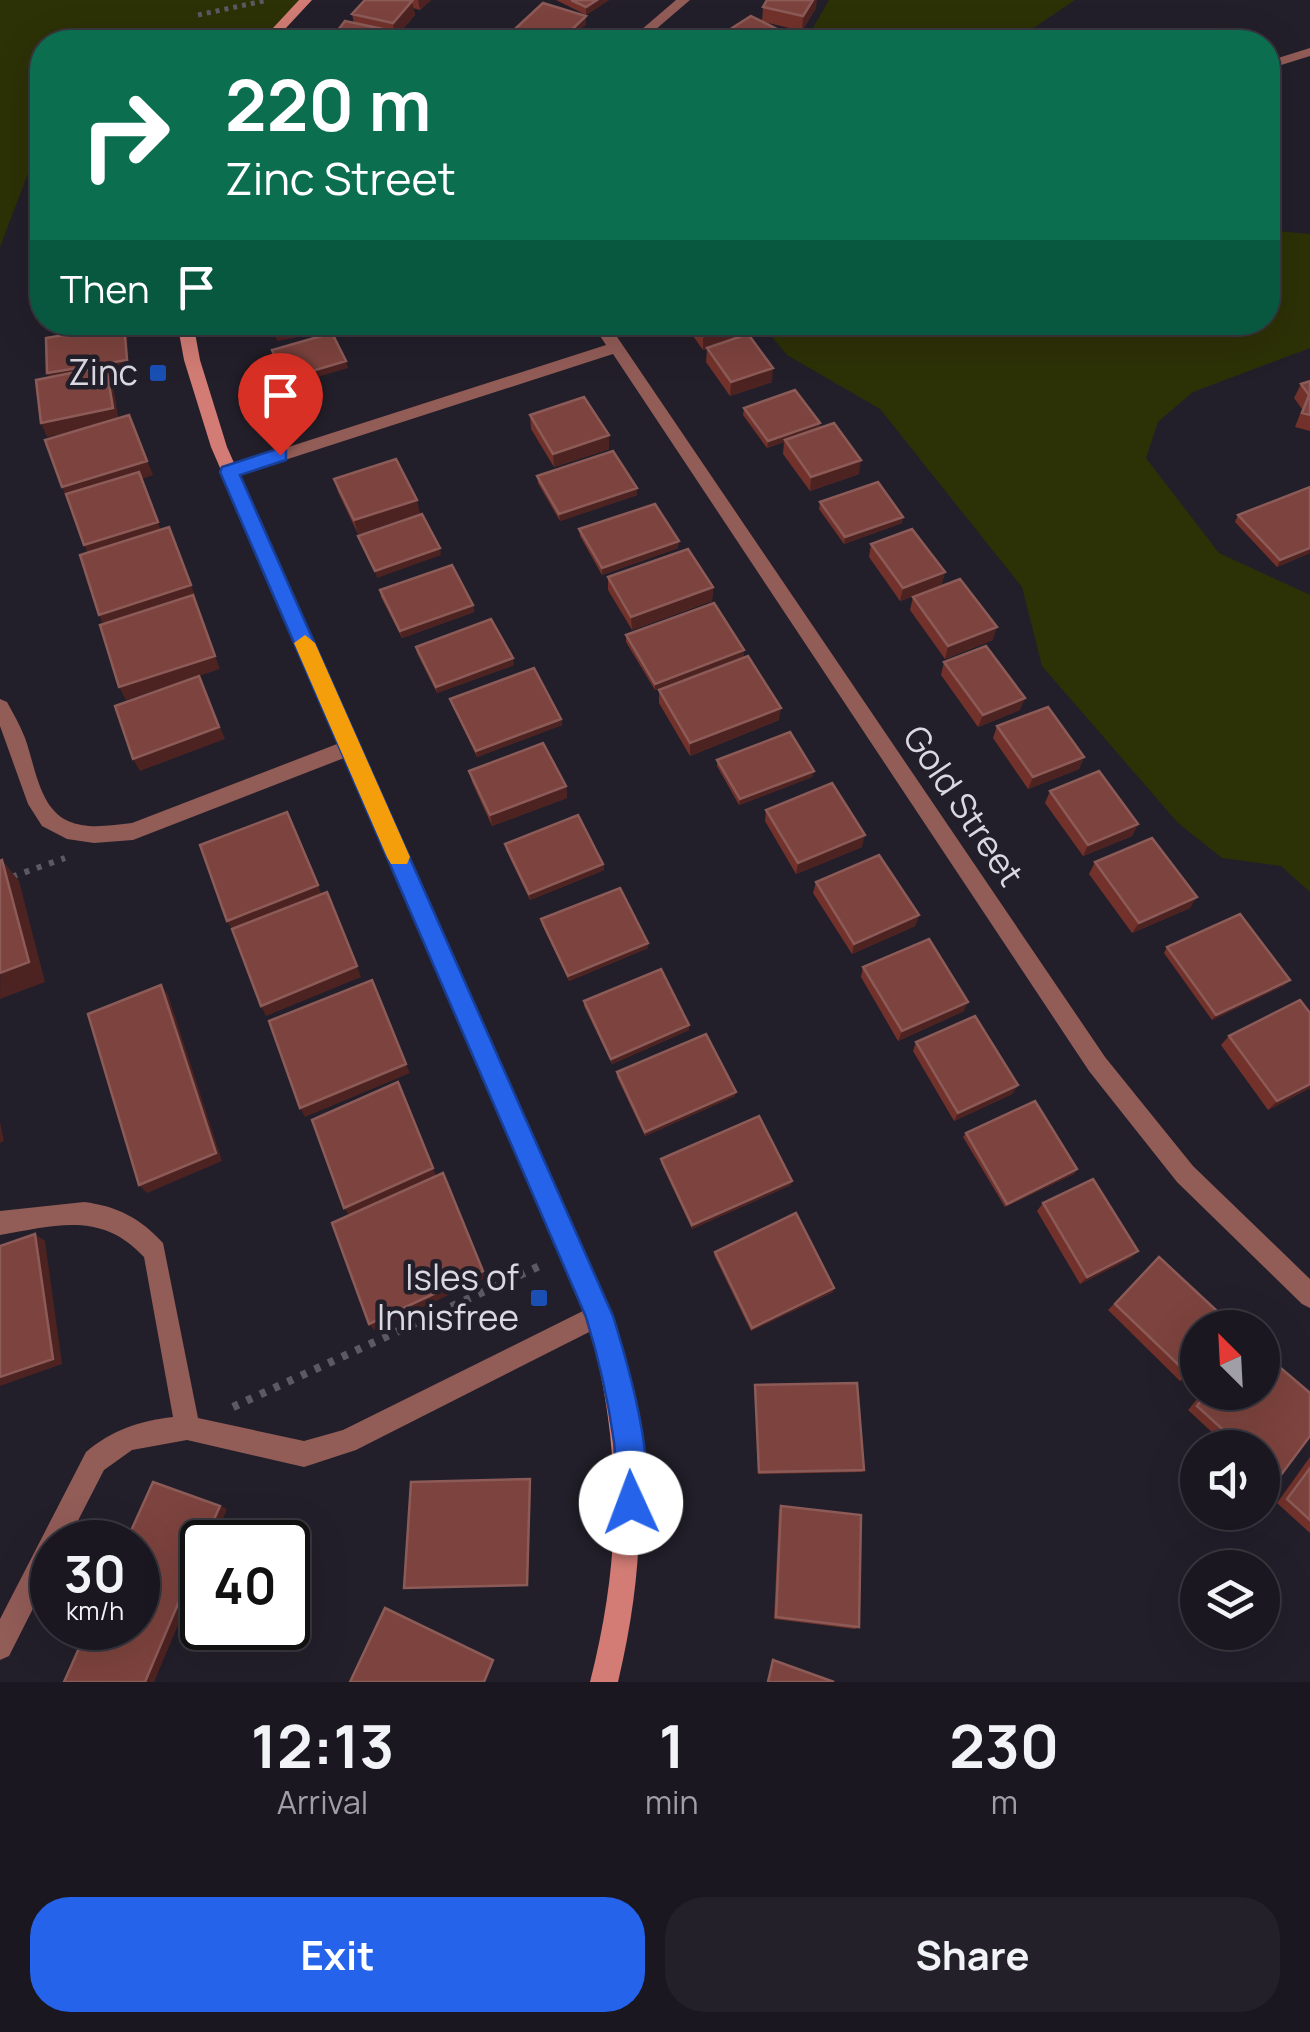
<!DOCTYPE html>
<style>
:root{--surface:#1a1720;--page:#232029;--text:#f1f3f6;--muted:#9f9fa5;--line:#38363e;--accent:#2563eb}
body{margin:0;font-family:Manrope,sans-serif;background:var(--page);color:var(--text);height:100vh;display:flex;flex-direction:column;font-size:38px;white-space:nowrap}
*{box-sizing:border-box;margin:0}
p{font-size:32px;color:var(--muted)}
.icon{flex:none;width:55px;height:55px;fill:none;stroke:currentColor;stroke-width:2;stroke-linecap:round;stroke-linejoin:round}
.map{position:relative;height:1682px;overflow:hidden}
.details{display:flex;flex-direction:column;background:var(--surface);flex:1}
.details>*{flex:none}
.hud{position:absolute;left:30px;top:30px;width:1250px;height:305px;border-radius:40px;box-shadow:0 10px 40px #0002,0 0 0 2px var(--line);background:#0b6e4f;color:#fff;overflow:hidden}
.needle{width:65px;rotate:336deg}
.buttons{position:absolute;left:1180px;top:1310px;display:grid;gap:20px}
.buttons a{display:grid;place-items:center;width:100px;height:100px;border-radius:50%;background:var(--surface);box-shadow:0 10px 40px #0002,0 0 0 2px var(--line);font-size:50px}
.speed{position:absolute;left:30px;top:1520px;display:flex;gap:20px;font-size:50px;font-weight:700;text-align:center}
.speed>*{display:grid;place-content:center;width:130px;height:130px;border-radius:50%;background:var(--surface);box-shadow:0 10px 40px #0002,0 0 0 2px var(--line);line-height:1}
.speed small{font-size:25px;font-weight:400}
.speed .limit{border:5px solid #111;border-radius:15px;background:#fff;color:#111}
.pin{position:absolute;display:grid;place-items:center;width:85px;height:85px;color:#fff;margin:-102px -42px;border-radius:50% 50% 50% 0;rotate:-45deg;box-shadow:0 0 10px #0007}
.pin .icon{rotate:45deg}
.me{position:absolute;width:110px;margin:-55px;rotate:358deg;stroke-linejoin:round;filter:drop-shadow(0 0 8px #0008)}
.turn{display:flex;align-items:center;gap:35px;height:210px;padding:0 30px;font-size:45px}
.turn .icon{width:130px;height:130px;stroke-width:2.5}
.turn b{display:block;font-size:70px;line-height:85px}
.then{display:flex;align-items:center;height:95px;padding:0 30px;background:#0003;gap:20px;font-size:38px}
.eta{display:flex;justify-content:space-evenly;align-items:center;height:170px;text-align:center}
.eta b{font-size:60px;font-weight:700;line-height:70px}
.primary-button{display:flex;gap:20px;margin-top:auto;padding:20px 30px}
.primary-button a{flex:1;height:115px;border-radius:40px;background:var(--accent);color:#fff;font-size:40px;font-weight:700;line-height:115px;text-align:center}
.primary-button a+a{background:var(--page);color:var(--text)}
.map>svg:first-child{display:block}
.green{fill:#2d3106}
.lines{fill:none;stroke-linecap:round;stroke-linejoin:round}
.path-far2{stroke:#5c5963;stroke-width:5;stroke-dasharray:4 5;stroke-linecap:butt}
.path-far1{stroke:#5c5963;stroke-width:6;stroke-dasharray:5 8;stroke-linecap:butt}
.path{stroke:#5c5963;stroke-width:8;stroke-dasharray:6 9;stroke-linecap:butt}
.lane{fill:#925c57;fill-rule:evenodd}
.street{fill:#925c57;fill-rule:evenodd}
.secondary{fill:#d27c75;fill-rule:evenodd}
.wall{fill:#72322b}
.shaded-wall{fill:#4d2322}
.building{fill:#7d433e;stroke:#8c5b58;stroke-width:2.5}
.route{fill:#2563eb;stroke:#184099;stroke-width:2.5}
.slow{fill:#f59e0b}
.transit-dot{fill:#1a4fb4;stroke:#221f2a;stroke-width:4}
.labels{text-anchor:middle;stroke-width:9;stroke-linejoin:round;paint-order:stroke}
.poi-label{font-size:35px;fill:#dad8e0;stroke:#221f2a;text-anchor:end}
.street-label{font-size:35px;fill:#dad8e0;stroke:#221f2a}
</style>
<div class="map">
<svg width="1310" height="1682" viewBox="0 0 1310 1682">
<rect width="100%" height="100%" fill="#221f2a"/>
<path class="green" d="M0 0H302L263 42H42V137L0 247Z
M829 0H1075L1013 42H805Z
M1268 230 1310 234V348L1193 392 1158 422 1146 458 1219 553 1310 595V892L1281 866 1222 858 1178 823 1042 666 1022 587 880 409 787 355 760 323 1268 322Z"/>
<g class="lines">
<path class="path-far2" d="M198 15 268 0"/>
<path class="path-far1" d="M0 881 65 858"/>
<path class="path" d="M233 1407 544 1264"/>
<path class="lane" d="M0 699 7 702C13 713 20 725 25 738 35 765 39 808 68 821 88 830 112 825 132 823L350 739 357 741 360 747 357 753 133 840 94 843 67 839 42 826 28 804 0 726Z
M84 1202C117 1206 140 1218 163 1243L198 1418 304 1441 343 1430 599 1303 607 1307 611 1315 607 1323 356 1450 304 1467 187 1440 132 1450 104 1470 67 1542H52V1571L9 1656 0 1660V1619L86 1452C112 1430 139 1421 173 1417L144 1257C102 1211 56 1225 0 1235V1211Z"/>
<path class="street" d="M676 0H690L641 42H627Z
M1310 48V56L1268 69V61Z
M591 322H607L1105 1057 1193 1166 1310 1279V1308L1302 1304 1177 1182 1089 1071 613 354 229 478 221 472 223 468 606 345Z"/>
<path class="secondary" d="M299 0H312L273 42H260Z
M177 322H193L200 360 227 447 611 1315C646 1444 649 1552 618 1682H590C623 1553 622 1445 587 1316L211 447 184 360Z"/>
</g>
<path class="wall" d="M365 0H431L420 10 413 8 415 15 395 38 389 37 390 42H329L354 23 352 14Z
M556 0H609L586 15Z
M763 7 816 8 802 31 764 22 787 34 786 42H720L721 35 762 21Z
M586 16V24L567 42H538L516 35V28Z
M57 322H117L60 330Z
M683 322H741V337L772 382 730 396 706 362 707 349 703 350Z
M1310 381V431L1295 427 1302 409 1294 398 1301 384Z
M744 408 820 423 819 428 859 474 810 491 783 454 784 442 767 448 743 415Z
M530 415 609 449 554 467 531 429Z
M537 476 637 488V495L560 521 538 483Z
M334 479 420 513 358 534 338 492Z
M820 502 902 523 844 544 819 509Z
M1238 515 1310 553 1277 567 1235 522Z
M579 529 678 548 602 575 580 536Z
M871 544 945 572 941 586 900 601 869 557Z
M608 577 713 587 712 601 632 630 608 590Z
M380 590 473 605 474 612 402 638 381 597Z
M913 597 993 640 945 659 910 610Z
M626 635 744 650V656L655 690 626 642Z
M416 647 514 665 437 693 417 653Z
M944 662 1020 710 978 727 941 675Z
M659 690 779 720 690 756 659 703Z
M450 699 561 719 562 725 477 757 452 705Z
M997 726 1084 757 1079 769 1028 789 993 738Z
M717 760 814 771 812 777 739 805 717 766Z
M469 771 566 786 567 798 492 826 472 782Z
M1050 791 1138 824 1132 836 1083 856 1045 803Z
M766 810 862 847 796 874 765 821Z
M505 844 603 864 604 870 530 900 506 850Z
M1095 862 1190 908 1132 933 1089 874Z
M816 882 919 915 915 926 852 954 813 893Z
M541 919 648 948 569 981 542 925Z
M1167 947 1285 985 1212 1020 1164 953Z
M863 967 964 1011 898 1041 861 977Z
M584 1001 689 1030 612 1064 584 1006Z
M1310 1013V1088L1268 1110 1221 1045 1229 1036Z
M916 1042 1018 1085 1012 1094 954 1121 913 1051Z
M617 1072 735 1096 645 1136 617 1077Z
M966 1133 1077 1169 1074 1174 1005 1207 963 1137Z
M661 1159 791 1185 692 1229 661 1163Z
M1043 1203 1138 1251 1131 1258 1080 1284 1037 1211Z
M715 1252 833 1292 751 1331 714 1255Z
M1159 1257 1189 1375 1180 1381 1108 1310Z
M755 1385 864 1470 862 1472 758 1474Z
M1203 1392H1262L1278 1479 1268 1483 1262 1478V1448H1229L1188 1410Z
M1310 1457V1533L1277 1503Z
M530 1479 528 1586 404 1588Z
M781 1506 859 1627 855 1629 774 1619 779 1510Z"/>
<path class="shaded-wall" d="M418 0H431L420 10Z
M597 0H609L586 15V7Z
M813 0H817L816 8 802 31 803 16Z
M412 1 415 15 395 38 393 23Z
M586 16V24L567 42H559Z
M388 30 390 42H379Z
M787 34 786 42H774Z
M491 322H526L467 335 466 328Z
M324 324 326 332 277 341 275 334Z
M741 324V338L703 350V336Z
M124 325 127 333 129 368 108 371 112 380 119 422 47 437 41 423 51 380 47 373Z
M346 361 348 368 287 386 285 379Z
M773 368 772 382 730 396 731 382Z
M129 415 153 475 142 479 163 536 90 559 62 487Z
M820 423 819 430 767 448 768 441Z
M609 435V449L554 467 553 454Z
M861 460 859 474 810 491 811 477Z
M637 488V495L560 521 559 514Z
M417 500 420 513 358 534 354 520Z
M903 517 902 523 844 544 845 537Z
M169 527 196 598 194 599 220 669 126 700 119 687 105 628 99 615Z
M679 541 678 548 602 575V568Z
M440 548 441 555 377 578 375 571Z
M1310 548V553L1277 567 1280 560Z
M945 572 941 586 900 601 903 588Z
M713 587 712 601 632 630 631 617Z
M473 605 474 612 402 638 400 631Z
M997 627 993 640 945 659 948 646Z
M744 650V656L655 690V684Z
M513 658 514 665 437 693 436 687Z
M199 676 225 739 140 771 133 759Z
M1025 698 1020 710 978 727 983 715Z
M781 708 779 720 690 756V743Z
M561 719 562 725 477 757 476 751Z
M1084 757 1079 769 1028 789 1033 777Z
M814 771 812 777 739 805 740 799Z
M566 786 567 798 492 826 490 815Z
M1138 824 1132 836 1083 856 1088 845Z
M865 835 862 847 796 874 798 863Z
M2 860 19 881 45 982 0 999Z
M603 864 604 870 530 900 529 894Z
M318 885 322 896 233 931 227 921Z
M1197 897 1190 908 1132 933 1139 923Z
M919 915 915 926 852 954 854 944Z
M648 943V948L569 981 568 976Z
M357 966 361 977 266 1016 261 1006Z
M1290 980 1285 985 1212 1020 1216 1015Z
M161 985 168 995 222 1161 147 1193 139 1185Z
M968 1002 964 1011 898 1041 902 1031Z
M689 1025V1030L612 1064 611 1059Z
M406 1064 410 1073 305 1117 300 1108Z
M1310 1084V1088L1268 1110 1277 1101Z
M1018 1085 1012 1094 954 1121 958 1113Z
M736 1092 735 1096 645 1136V1132Z
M0 1122 4 1141 0 1143Z
M433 1168 436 1176 349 1215 344 1208Z
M1077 1169 1074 1174 1005 1207 1007 1204Z
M792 1181 791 1185 692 1229V1225Z
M35 1234 45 1241 62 1364 0 1386V1377Z
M1138 1251 1131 1258 1080 1284 1087 1277Z
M483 1271 485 1278 374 1330 369 1324Z
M834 1288 833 1292 751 1331 752 1328Z
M530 1479 531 1481 528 1586 527 1585Z
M220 1506 227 1509 213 1542H204Z
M202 1547V1568L154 1682H145Z"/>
<path class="building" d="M365 0H409L412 1 393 23 352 14Z
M571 0H597L586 7Z
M767 0H813L803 16 763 7Z
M543 3 586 16 559 42 516 28Z
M751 16 787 34 774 42H735L721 35Z
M345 21 388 30 379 42H329Z
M272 322H324V324L275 334Z
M464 322H491L466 328Z
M693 322H741V324L703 336Z
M124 325 127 360 47 373 46 338Z
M332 333 346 361 285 379 272 350Z
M748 334 773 368 731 382 707 348Z
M106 366 113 408 41 423 36 380Z
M1310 381V415L1302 413 1309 395 1301 384Z
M795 390 820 423 768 441 744 408Z
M584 397 609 435 553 454 530 415Z
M129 415 147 461 62 487 45 440Z
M834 423 861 460 811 477 785 440Z
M613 451 637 488 559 514 537 476Z
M396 459 417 500 354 520 334 479Z
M139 472 158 522 84 545 66 494Z
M878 482 903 517 845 537 820 502Z
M1310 487V548L1280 560 1238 515Z
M655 504 679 541 602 568 579 529Z
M422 514 440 548 375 571 358 536Z
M169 527 191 585 99 615 80 555Z
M912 529 945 572 903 588 871 544Z
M688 549 713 587 631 617 608 577Z
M452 565 473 605 400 631 380 590Z
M960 579 997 627 948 646 913 597Z
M193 595 215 656 119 687 100 625Z
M714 603 744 650 655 684 626 635Z
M491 619 513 658 436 687 416 647Z
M986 646 1025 698 983 715 944 662Z
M748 656 781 708 690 743 659 690Z
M534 668 561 719 476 751 450 699Z
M199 676 219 727 133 759 115 706Z
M1048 707 1084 757 1033 777 997 726Z
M790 732 814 771 740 799 717 760Z
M543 743 566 786 490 815 469 771Z
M1099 771 1138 824 1088 845 1050 791Z
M832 783 865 835 798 863 766 810Z
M287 812 318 885 227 921 200 845Z
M578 815 603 864 529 894 505 844Z
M1152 838 1197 897 1139 923 1095 862Z
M879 855 919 915 854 944 816 882Z
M2 860 29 962 0 973V861Z
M620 888 648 943 568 976 541 919Z
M327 892 357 966 261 1006 232 929Z
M1240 914 1290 980 1216 1015 1167 947Z
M929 939 968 1002 902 1031 863 967Z
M661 969 689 1025 611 1059 584 1001Z
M372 980 406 1064 300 1108 269 1021Z
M161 985 216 1153 139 1185 88 1014Z
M1300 1000 1310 1013V1084L1277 1101 1229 1036Z
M975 1016 1018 1085 958 1113 916 1042Z
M706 1034 736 1092 645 1132 617 1072Z
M398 1082 433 1168 344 1208 312 1120Z
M1035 1101 1077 1169 1007 1204 966 1133Z
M759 1116 792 1181 692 1225 661 1159Z
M443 1173 483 1271 369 1324 332 1223Z
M1093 1179 1138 1251 1087 1277 1043 1203Z
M796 1213 834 1288 752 1328 715 1252Z
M35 1234 53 1359 0 1377V1246Z
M1159 1257 1232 1325 1230 1328H1198V1365L1189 1375 1115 1304Z
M1262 1352 1310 1393V1436L1278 1479 1262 1465V1448H1243L1197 1406 1207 1392H1262Z
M857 1383 864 1470 759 1472 755 1385Z
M1310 1468V1520L1287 1499Z
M530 1479 527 1585 404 1588 411 1482Z
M153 1482 220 1506 204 1542H202V1547L145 1682H64L88 1628H138V1542H126Z
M781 1506 861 1515 859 1627 776 1617Z
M385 1608 493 1660 484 1682H350Z
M773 1660 834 1682H768Z"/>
<path class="route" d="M280 448 286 450V460L240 475 613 1316C627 1361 659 1470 641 1514L631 1518 621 1514C612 1492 617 1466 614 1442 608 1399 599 1359 586 1317L220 472 222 467Z"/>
<path class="slow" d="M305 635 315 643 410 857 407 864H391L387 857 294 643Z"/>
<g class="transit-dot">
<rect x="148" y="363" width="20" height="20" rx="5"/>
<rect x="529" y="1288" width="20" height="20" rx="5"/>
</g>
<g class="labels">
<g class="poi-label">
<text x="138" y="385">Zinc</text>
<text x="519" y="1290">Isles of<tspan x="519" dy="40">Innisfree</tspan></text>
</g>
<g class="street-label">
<text transform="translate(963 806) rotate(56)" y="12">Gold Street</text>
</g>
</g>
</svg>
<div class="buttons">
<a><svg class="needle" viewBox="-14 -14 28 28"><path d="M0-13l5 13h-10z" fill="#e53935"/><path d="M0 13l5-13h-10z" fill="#9f9fa5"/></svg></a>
<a><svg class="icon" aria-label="sound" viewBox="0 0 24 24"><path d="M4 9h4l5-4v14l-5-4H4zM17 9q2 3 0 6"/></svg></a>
<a><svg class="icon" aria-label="layers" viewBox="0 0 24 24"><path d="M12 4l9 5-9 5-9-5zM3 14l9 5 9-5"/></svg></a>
</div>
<div class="speed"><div>30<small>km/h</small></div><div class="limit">40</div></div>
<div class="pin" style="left:280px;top:455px;background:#d93025"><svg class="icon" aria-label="arrive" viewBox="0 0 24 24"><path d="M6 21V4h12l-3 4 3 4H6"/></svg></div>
<svg class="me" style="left:631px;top:1503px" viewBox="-20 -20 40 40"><circle r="19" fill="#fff"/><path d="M0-13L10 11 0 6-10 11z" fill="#2563eb"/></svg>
<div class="hud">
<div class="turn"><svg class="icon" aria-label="right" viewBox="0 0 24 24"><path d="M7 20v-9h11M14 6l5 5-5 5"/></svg><div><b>220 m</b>Zinc Street</div></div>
<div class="then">Then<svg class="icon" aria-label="arrive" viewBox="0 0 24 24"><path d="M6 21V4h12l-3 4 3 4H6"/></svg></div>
</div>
</div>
<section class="details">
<div class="eta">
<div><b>12:13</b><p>Arrival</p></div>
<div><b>1</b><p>min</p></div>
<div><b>230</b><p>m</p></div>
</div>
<div class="primary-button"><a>Exit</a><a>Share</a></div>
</section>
